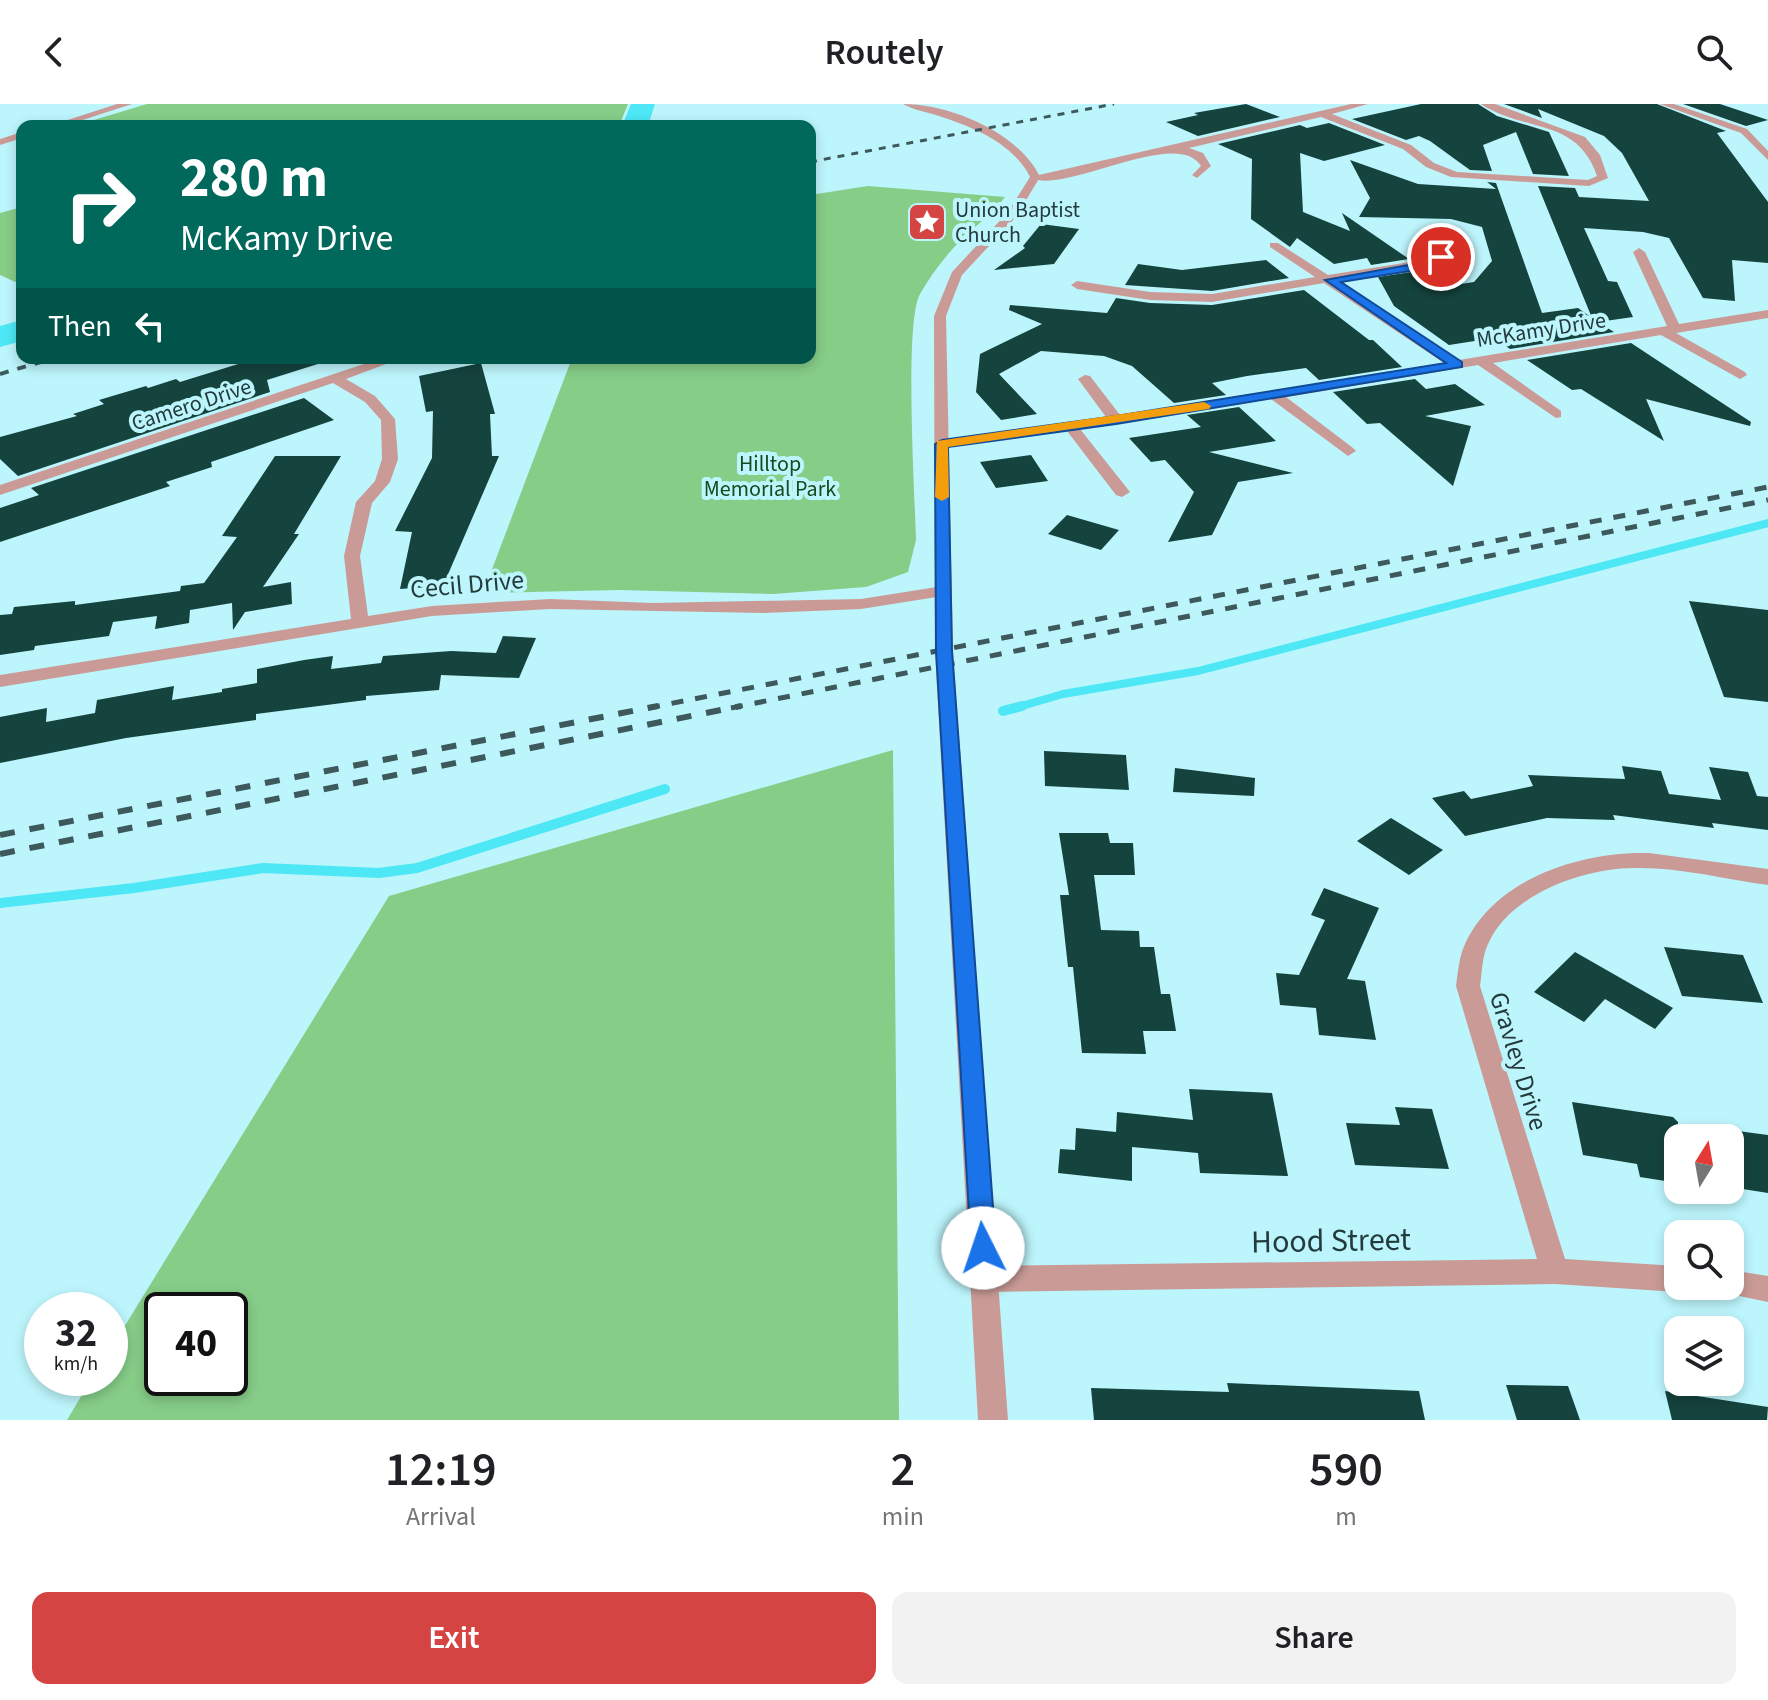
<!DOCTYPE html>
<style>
:root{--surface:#fff;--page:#f2f2f2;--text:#202124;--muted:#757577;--accent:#d34443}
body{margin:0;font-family:"Source Sans 3",sans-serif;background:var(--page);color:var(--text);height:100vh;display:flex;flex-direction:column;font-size:30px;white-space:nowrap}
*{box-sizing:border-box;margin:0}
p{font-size:26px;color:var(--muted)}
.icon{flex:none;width:44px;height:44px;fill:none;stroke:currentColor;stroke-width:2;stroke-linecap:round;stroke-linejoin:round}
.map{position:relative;height:1316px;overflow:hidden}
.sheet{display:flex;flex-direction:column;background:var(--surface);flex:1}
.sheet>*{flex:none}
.top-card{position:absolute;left:16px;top:16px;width:800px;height:244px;border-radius:16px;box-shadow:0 4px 12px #0003;background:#00695c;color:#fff;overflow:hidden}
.needle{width:52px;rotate:11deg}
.buttons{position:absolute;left:1664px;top:1020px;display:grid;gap:16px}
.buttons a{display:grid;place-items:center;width:80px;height:80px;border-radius:16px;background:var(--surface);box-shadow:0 4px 12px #0003;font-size:40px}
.speed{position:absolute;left:24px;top:1188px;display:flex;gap:16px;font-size:40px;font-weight:700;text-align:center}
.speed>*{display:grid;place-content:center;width:104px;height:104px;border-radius:50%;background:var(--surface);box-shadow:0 4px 12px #0003;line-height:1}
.speed small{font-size:20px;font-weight:400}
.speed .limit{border:4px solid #111;border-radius:12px;background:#fff;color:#111}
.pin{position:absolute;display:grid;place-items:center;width:68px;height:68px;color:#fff;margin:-34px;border:4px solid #fff;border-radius:50%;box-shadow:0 2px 8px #0007}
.me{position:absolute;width:88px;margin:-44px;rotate:356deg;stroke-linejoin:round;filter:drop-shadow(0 0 6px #0008)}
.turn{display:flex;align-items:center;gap:28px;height:168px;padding:0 32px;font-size:36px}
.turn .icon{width:104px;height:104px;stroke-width:2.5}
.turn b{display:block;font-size:56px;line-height:68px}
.then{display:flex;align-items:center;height:76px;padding:0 32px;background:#0003;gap:16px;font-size:30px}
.eta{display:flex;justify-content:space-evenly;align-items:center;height:136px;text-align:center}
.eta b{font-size:48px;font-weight:600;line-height:56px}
.primary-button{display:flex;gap:16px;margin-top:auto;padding:16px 32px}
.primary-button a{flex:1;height:92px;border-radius:16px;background:var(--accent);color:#fff;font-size:32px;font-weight:600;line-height:92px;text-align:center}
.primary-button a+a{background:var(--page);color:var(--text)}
header{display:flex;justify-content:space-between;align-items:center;height:104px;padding:0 32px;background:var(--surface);font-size:36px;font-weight:600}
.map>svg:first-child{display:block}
.green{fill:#86cd88;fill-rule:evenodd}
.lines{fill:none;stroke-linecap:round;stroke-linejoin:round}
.stream-far1{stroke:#4ee7f6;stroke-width:8}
.stream{stroke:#4ee7f6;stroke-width:10}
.river{fill:#4ee7f6;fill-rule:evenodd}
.building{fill:#15433e}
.minor{fill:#ca9b96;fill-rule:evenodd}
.tertiary{fill:#ca9b96;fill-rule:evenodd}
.rail-far3{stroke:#3d595c;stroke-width:3;stroke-dasharray:7 7;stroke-linecap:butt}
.rail-far2{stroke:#3d595c;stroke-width:4;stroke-dasharray:9 9;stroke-linecap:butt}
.rail-far1{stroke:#3d595c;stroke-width:5;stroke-dasharray:12 12;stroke-linecap:butt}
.rail{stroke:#3d595c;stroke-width:6;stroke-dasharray:15 15;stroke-linecap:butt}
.route{fill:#1a73e8;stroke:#114b97;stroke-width:2}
.slow{fill:#f59e0b}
.labels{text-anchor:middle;stroke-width:8;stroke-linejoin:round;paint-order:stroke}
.far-poi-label{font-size:22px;fill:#243b3d;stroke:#bdf5fc;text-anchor:start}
.far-street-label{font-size:22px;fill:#243b3d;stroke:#bdf5fc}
.far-park-label{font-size:22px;fill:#174b1d;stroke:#bdf5fc}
.street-label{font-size:26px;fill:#243b3d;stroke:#bdf5fc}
.near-street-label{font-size:32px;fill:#243b3d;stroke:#bdf5fc}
</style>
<header><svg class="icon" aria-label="back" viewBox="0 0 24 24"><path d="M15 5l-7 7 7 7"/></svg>Routely<svg class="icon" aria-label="search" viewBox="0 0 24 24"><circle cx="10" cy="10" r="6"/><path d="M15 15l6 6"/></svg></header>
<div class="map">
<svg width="1768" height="1316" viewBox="0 0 1768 1316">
<rect width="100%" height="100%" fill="#bdf5fc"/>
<path class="green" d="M147 0H628L619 22H74Z
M868 82 1005 93C993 110 976 121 961 136 945 152 931 171 920 190 904 218 915 393 916 436L908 468 866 483 773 490 619 486 483 489 572 254H810V91Z
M22 103V181L0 171V109Z
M893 646 899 1316H67L92 1274H110V1246L389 792ZM162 1206H230V1274H162Z"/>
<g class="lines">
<path class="stream-far1" d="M1015 604 1063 590 1198 567 1768 419"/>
<path class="stream" d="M1003 607 1022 602
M0 799 134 784 263 764 379 769 417 764 665 685"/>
<path class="river" d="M631 0H655L648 22H622Z
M22 216V237L0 243V222Z"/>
</g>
<path class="building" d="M1246 0 1280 13 1198 32 1166 18 1198 11 1194 9Z
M1421 0H1478L1497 12 1549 28 1569 72 1533 70 1516 28 1483 41 1492 67 1470 66 1430 37 1419 32 1406 36 1352 15Z
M1504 0H1657L1726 27 1717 29 1768 98V159L1732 156 1735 197 1703 194 1669 134 1643 128 1584 124 1608 177 1617 178 1633 213 1598 218 1614 228 1510 245 1494 234 1449 241 1394 202 1378 173 1425 166 1448 182 1474 178 1492 157 1482 123 1451 115 1359 113 1370 94 1350 56 1418 80 1496 85 1487 78 1496 79 1542 209 1578 204 1592 214 1538 82 1575 84 1579 93 1649 97 1622 49 1604 32 1538 5 1542 14Z
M1683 0H1720L1768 16 1746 22Z
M1329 19 1385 41 1324 57 1300 49 1303 108 1350 127 1342 109 1409 155 1371 161 1367 154 1334 160 1297 134 1290 143 1251 115 1252 55 1218 40 1300 21 1307 24Z
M1041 120 1079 125 1054 160 994 166 1025 144 1023 142Z
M1266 156 1289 174 1212 187 1125 181 1138 160 1182 166Z
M1304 186 1369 236H1373L1402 263 1319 276 1306 264 1247 272 1212 279 1226 291 1174 299 1132 262 1104 252 1041 247 999 270 1037 310 1001 316 976 288 980 250 1042 220 1009 206 1010 201 1107 209 1116 194 1150 199 1212 201Z
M1631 239 1751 318 1750 322 1646 295 1664 337 1581 285 1572 286 1527 256Z
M258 254H320L321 259 267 276 270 288 18 372 0 355V333L77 312 73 310 104 300 99 296 146 282 148 284 176 275 180 278Z
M481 259 495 310H490L492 352H499L443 482 400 485 412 428 395 427 432 354 433 307 426 308 419 272Z
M1415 275 1426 285 1455 280 1485 301 1425 312 1471 322 1453 382 1380 319 1367 320 1333 288Z
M304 294 334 316 211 358 212 363 166 378 170 382 0 438V404L39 391 31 384Z
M1239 303 1276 337 1209 348 1293 369 1238 378 1212 431 1168 438 1194 388 1165 356 1151 358 1129 334 1201 323 1187 311Z
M1031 351 1048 377 996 384 980 358Z
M275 352H341L294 430H299L263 483 291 478 292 500 245 508 233 526 232 499 190 506 189 519 155 525 157 512 113 518 109 532 35 542 34 546 0 551V511L12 510 14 503 75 497V501L180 487 181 482 204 479 237 433 222 432Z
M1067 411 1119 426 1101 446 1048 430Z
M1689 497 1768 506V598L1724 593Z
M503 532 536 534 519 574 441 571 439 586 366 592V596L256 610V616L126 634 0 659V613L47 604 46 618 95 609 97 596 174 582 172 596 222 588V585L257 579V565L304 556 333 552 331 565 381 559 383 552 451 547 496 549Z
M1044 647 1126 651 1129 686 1045 682Z
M1622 662 1661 667 1669 690 1721 696 1709 663 1748 668 1757 692 1768 693V726L1712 719 1714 724 1613 711 1615 716 1547 714 1465 732 1432 694 1464 687 1471 695 1533 682 1528 671 1625 675Z
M1175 664 1255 674 1254 692 1173 688Z
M1391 714 1443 746 1409 771 1357 737Z
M1059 729H1108L1110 739H1133L1135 771H1094L1101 826 1139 827 1140 843H1154L1161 890H1170L1176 927H1143L1146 950 1082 949 1073 863H1068L1060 791H1069Z
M1324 784 1379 804 1347 875 1365 877 1376 936 1319 931 1316 904 1280 901 1276 869 1299 871 1325 816 1311 811Z
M1664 843 1743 851 1763 899 1682 892Z
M1575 848 1673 904 1655 925 1605 895 1584 918 1534 888Z
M1189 985 1272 989 1288 1072 1200 1069 1198 1049 1132 1043V1077L1058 1069 1060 1045 1075 1046 1076 1024 1116 1028 1117 1008 1193 1016Z
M1572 998 1673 1013 1678 1018V1079L1640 1073 1637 1060 1583 1051Z
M1395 1003 1432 1005 1449 1065 1355 1061 1346 1019 1400 1021Z
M1730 1026 1768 1031V1089L1730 1083Z
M1227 1279 1419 1287 1425 1316H1094L1091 1284 1229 1288Z
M1506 1281 1568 1282 1580 1316H1517Z
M1665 1287 1768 1303 1767 1316H1672Z"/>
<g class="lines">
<path class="minor" d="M117 0H132L64 22H49Z
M1351 0H1368L1332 10 1411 41 1434 59 1457 68 1588 76 1597 72C1577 13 1525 29 1481 0H1495L1585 33 1600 51 1608 74 1589 82 1451 73 1426 63 1403 45 1321 13 1189 44 1203 49 1211 62 1197 74 1192 71 1201 62C1176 22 1062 93 1030 73Z
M1660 0H1674L1747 25 1768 47V56L1741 29Z
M22 28V34L0 41V35Z
M1442 128 1448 131 1447 153 1436 161 1337 177 1459 256 1667 222 1633 148 1639 144 1645 148 1679 220 1768 206V214L1676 229 1745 268 1747 271 1740 275 1661 231 1493 259 1561 307V313L1556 314 1478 261 1286 293 1353 344 1356 347 1348 352 1271 295 1080 325 1130 388 1122 393 1116 391 1067 327 942 344 935 340 942 336 1106 313 1078 275 1085 271 1090 272 1120 311 1444 259 1324 179 1212 198 1150 196 1077 185 1071 181 1077 177 1150 188 1212 190 1315 173 1270 143V139H1278L1328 171 1429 155 1435 151 1436 131Z
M382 254H402L346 275 375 292 395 315 398 355 390 378 372 399 360 452 368 512 432 502 550 495 652 499 861 495 943 482 952 487 943 492 861 505 764 509 550 505 432 512 0 583V571L351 515 344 452 356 398 375 377 382 355 381 316 365 298 333 279 0 391V381Z
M1649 749 1768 765V781C1724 775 1679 763 1634 764 1584 764 1510 790 1488 840 1482 853 1482 868 1480 882L1565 1155 1678 1162V1182L1688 1184 1678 1188 1555 1180 985 1188 975 1184 971 1175 975 1166 985 1162 1537 1155 1456 882C1458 868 1459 853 1465 840 1495 774 1582 747 1649 749Z
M1730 1166 1768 1172V1198L1720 1188 1717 1182H1730Z"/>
<path class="tertiary" d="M903 0C951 0 1019 29 1040 73L1016 113 962 171 946 212 953 547 1008 1316H978L935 547 934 212 952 168 1008 108 1030 73C1013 39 973 23 939 12 927 8 913 6 903 0Z"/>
<path class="rail-far3" d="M810 58 1114 0"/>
<path class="rail-far2" d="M0 270 54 254"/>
<path class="rail-far1" d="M648 604 1768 383
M731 604 1768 396"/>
<path class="rail" d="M0 731 658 602
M0 750 741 602"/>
</g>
<path class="route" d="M1441 150 1445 151V155L1416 166 1341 178 1462 258V263L1116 320 948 343 952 547 996 1144 992 1152 983 1156 974 1152 971 1144 936 547 935 340 942 336 1116 312 1446 259 1325 176 1414 160Z"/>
<path class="slow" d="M1204 298 1211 302 1209 305 948 343 949 393 942 397 935 393 937 337Z"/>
<defs>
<g id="sight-square" transform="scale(2)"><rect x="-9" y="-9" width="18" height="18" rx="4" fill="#d34443" stroke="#bdf5fc"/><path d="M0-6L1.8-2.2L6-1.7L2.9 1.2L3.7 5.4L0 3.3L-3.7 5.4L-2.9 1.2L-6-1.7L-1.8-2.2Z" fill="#fff"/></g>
</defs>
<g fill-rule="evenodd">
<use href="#sight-square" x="927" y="118"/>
</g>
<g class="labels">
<g class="far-poi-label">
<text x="955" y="113">Union Baptist<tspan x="955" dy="25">Church</tspan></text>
</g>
<g class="far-street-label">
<text transform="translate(1541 225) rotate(-9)" y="8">McKamy Drive</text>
<text transform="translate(191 300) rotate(-18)" y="8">Camero Drive</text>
</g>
<g class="far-park-label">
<text x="770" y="367">Hilltop<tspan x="770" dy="25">Memorial Park</tspan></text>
</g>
<g class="street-label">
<text transform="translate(467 480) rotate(-5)" y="9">Cecil Drive</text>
<text transform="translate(1519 957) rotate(73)" y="9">Gravley Drive</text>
</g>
<g class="near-street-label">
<text transform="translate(1331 1136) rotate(-1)" y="11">Hood Street</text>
</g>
</g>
</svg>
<div class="buttons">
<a><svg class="needle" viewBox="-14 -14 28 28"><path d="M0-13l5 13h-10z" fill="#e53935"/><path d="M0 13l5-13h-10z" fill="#757577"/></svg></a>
<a><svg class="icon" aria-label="search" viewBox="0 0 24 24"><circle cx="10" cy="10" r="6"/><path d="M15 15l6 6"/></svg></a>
<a><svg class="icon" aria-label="layers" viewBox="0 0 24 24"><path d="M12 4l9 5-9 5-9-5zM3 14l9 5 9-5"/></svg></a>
</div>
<div class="speed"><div>32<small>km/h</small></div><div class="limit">40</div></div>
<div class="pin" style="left:1441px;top:153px;background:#d93025"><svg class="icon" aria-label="arrive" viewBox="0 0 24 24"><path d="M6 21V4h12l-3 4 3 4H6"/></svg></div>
<svg class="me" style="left:983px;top:1144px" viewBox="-20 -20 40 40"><circle r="19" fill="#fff"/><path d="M0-13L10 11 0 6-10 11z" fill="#1a73e8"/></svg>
<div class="top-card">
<div class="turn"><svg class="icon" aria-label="right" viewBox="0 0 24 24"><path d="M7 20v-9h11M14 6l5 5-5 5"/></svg><div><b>280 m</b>McKamy Drive</div></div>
<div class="then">Then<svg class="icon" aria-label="left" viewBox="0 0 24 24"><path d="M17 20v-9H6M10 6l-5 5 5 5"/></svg></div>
</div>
</div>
<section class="sheet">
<div class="eta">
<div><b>12:19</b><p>Arrival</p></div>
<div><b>2</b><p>min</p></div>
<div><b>590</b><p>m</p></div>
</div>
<div class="primary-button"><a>Exit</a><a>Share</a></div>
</section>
